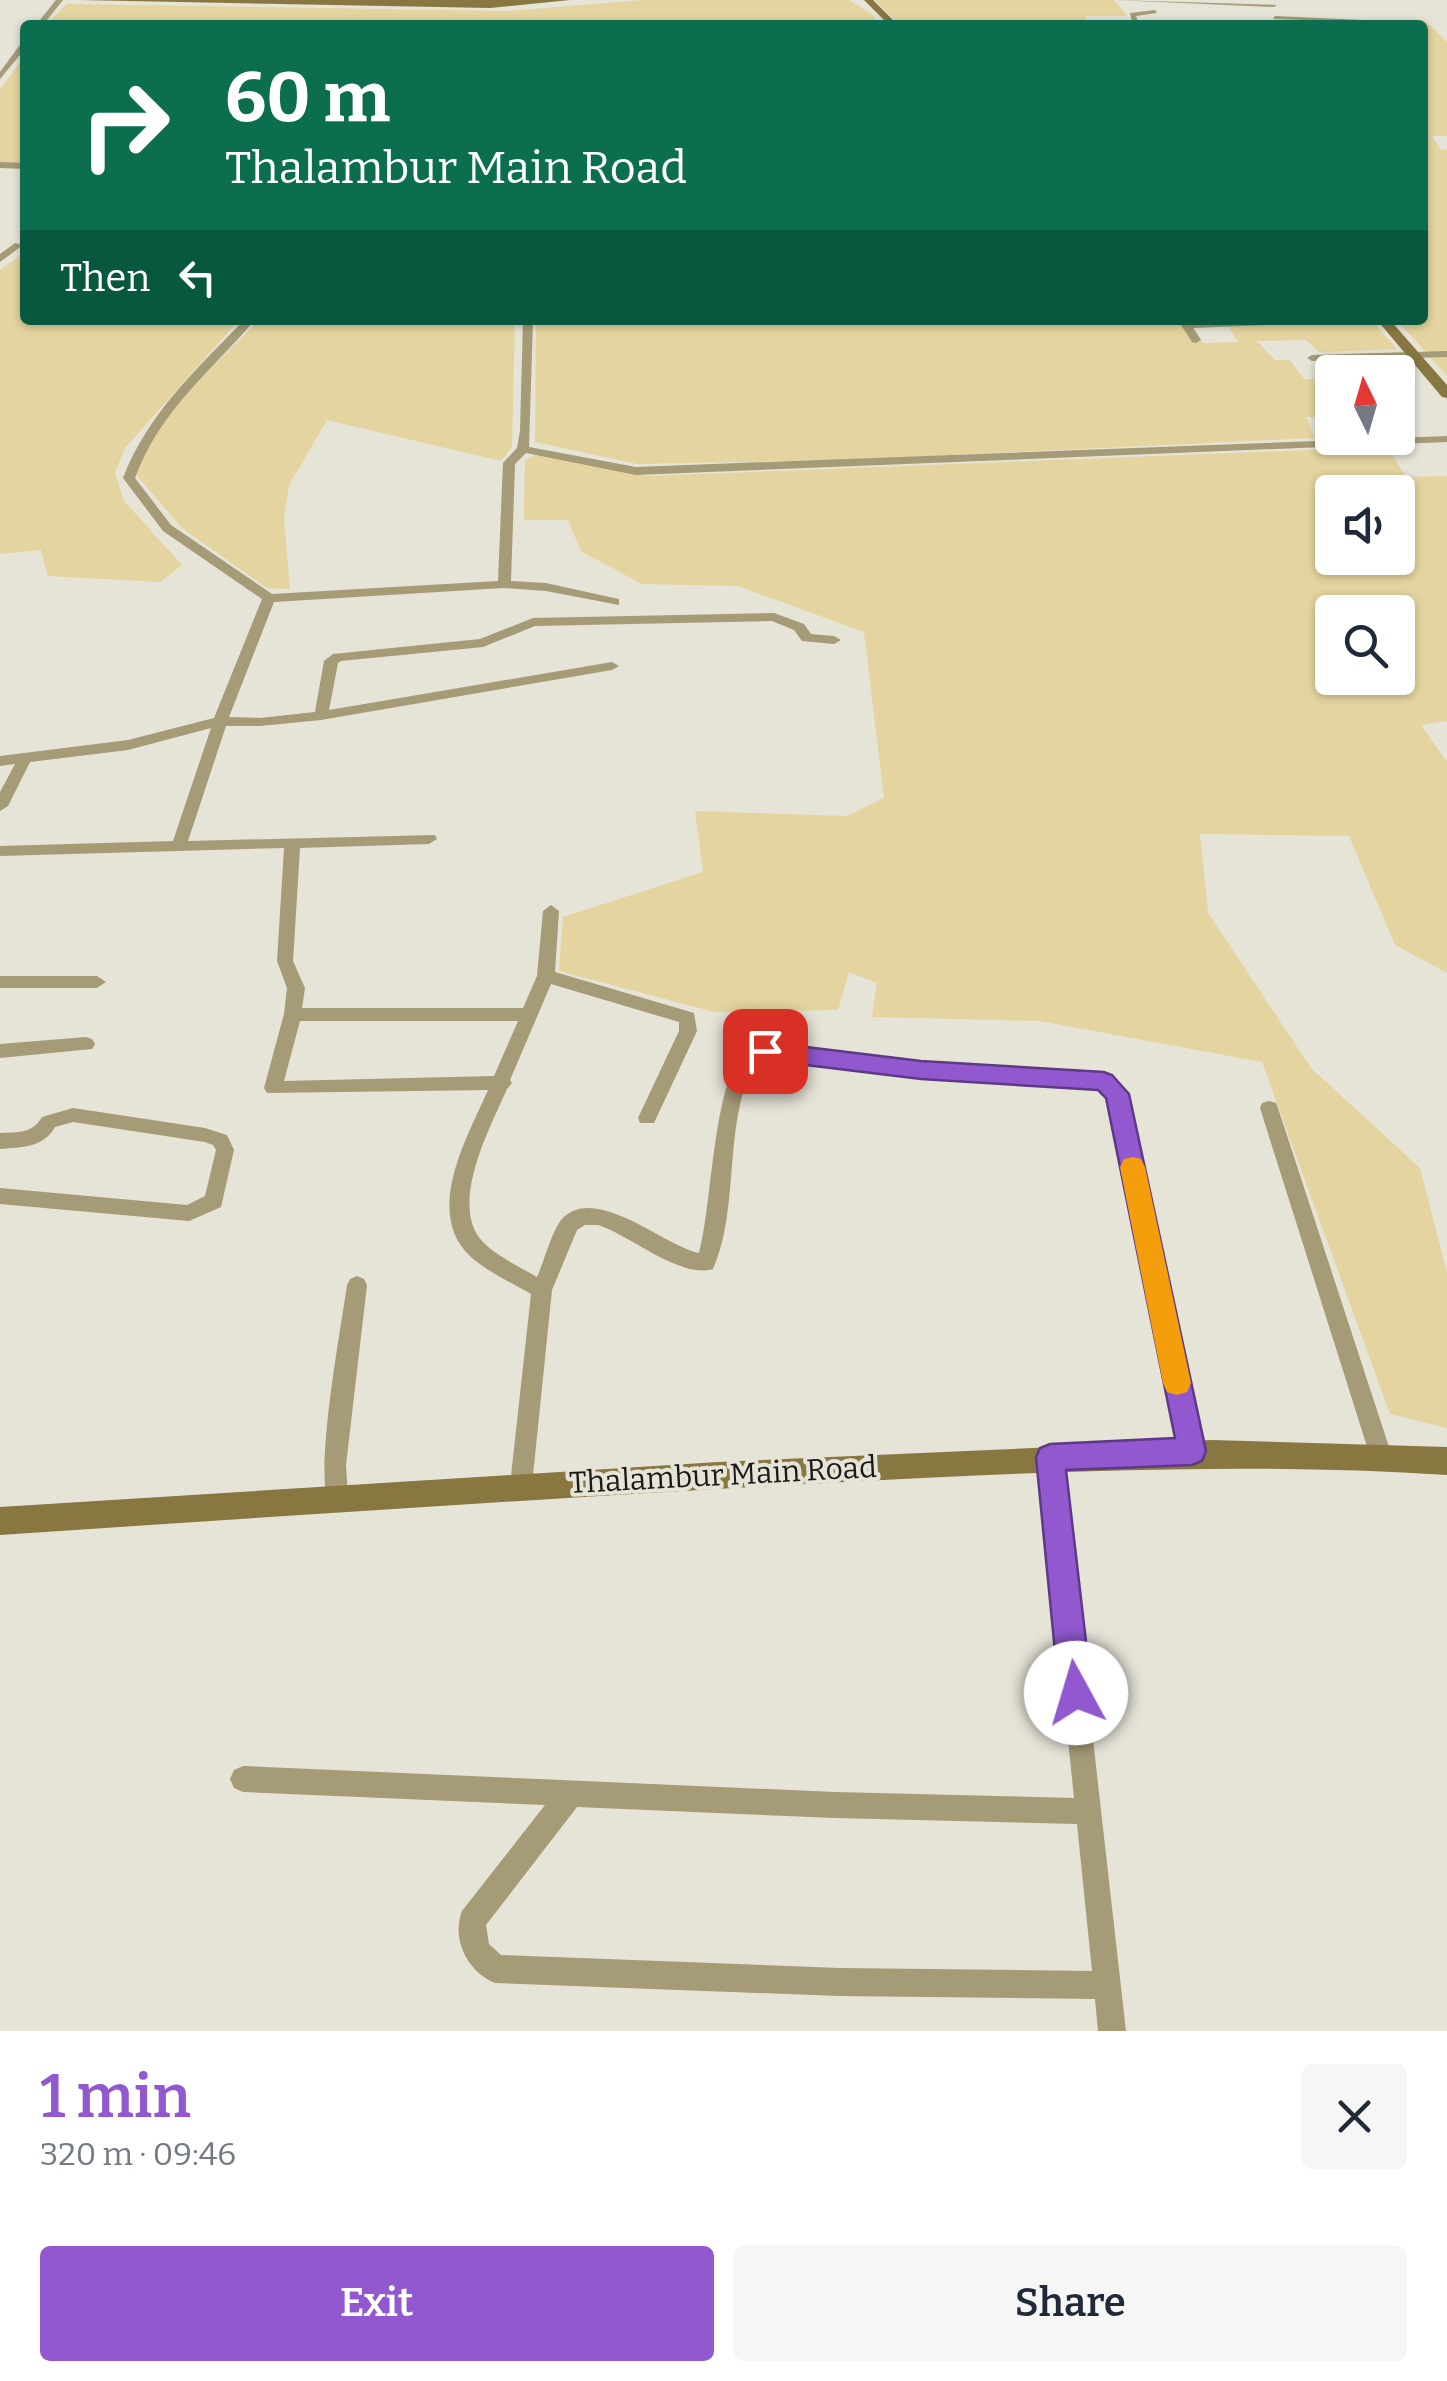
<!DOCTYPE html>
<meta charset="utf-8">
<style>
:root{--surface:#fff;--page:#f6f6f7;--text:#1f2937;--muted:#747a83;--accent:#9158cf}
body{margin:0;font-family:Bitter,serif;background:var(--page);color:var(--text);height:100vh;display:flex;flex-direction:column;font-size:38px;white-space:nowrap}
*{box-sizing:border-box;margin:0}
p{font-size:32px;color:var(--muted)}
.icon{flex:none;width:55px;height:55px;fill:none;stroke:currentColor;stroke-width:2;stroke-linecap:round;stroke-linejoin:round}
.map{position:relative;height:2031px;overflow:hidden}
.panel{display:flex;flex-direction:column;background:var(--surface);flex:1}
.panel>*{flex:none}
.guide{position:absolute;left:20px;top:20px;width:1408px;height:305px;border-radius:10px;box-shadow:0 2px 8px #0004;background:#0b6e4f;color:#fff;overflow:hidden}
.needle{width:65px;rotate:355deg}
.buttons{position:absolute;left:1315px;top:355px;display:grid;gap:20px}
.buttons a{display:grid;place-items:center;width:100px;height:100px;border-radius:10px;background:var(--surface);box-shadow:0 2px 8px #0004;font-size:50px}
.pin{position:absolute;display:grid;place-items:center;width:85px;height:85px;color:#fff;margin:-42px;border-radius:20px;box-shadow:0 5px 15px #0006}
.me{position:absolute;width:110px;margin:-55px;rotate:354deg;stroke-linejoin:round;filter:drop-shadow(0 0 8px #0008)}
.turn{display:flex;align-items:center;gap:35px;height:210px;padding:0 40px;font-size:45px}
.turn .icon{width:130px;height:130px;stroke-width:2.5}
.turn b{display:block;font-size:70px;line-height:85px}
.then{display:flex;align-items:center;height:95px;padding:0 40px;background:#0003;gap:20px;font-size:38px}
.round{display:grid;place-items:center;flex:none;width:105px;height:105px;border-radius:10px;background:var(--page)}
.overview{display:flex;align-items:center;justify-content:space-between;height:170px;padding:0 40px}
h1{font-size:60px;font-weight:600;line-height:75px;color:var(--accent)}
.action{display:flex;gap:20px;margin-top:auto;padding:20px 40px}
.action a{flex:1;height:115px;border-radius:10px;background:var(--accent);color:#fff;font-size:40px;font-weight:600;line-height:115px;text-align:center}
.action a+a{background:var(--page);color:var(--text)}
.map>svg:first-child{display:block}
.green{fill:#e4d49f;fill-rule:evenodd}
.lines{fill:none;stroke-linecap:round;stroke-linejoin:round}
.street{fill:#a59b77;fill-rule:evenodd}
.secondary{fill:#887741;fill-rule:evenodd}
.route{fill:#9158cf;stroke:#5e3987;stroke-width:2.5}
.slow{fill:#f59e0b}
.labels{text-anchor:middle;stroke-width:8;stroke-linejoin:round;paint-order:stroke}
.near-street-label{font-size:30px;fill:#1b1a16;stroke:#e6e3d7}
</style>
<div class="map">
<svg width="1447" height="2031" viewBox="0 0 1447 2031">
<rect width="100%" height="100%" fill="#e6e3d7"/>
<path class="green" d="M642 0H849L872 14 879 25H46L67 4 509 11Z
M875 0H1114L1127 16H1085L1089 25H900Z
M1424 20 1447 42V136H1432L1440 149 1447 150V376L1397 320H1422V25H1395L1394 21Z
M25 55V164L0 163V90Z
M25 252V320H239L125 448 115 473 124 501 182 565 160 582 48 576 41 550 0 554V270Z
M259 320H515L512 447 501 461 327 420 289 485 284 519 290 589 267 588 182 528 135 473C161 411 213 368 259 320Z
M536 320H1264L1192 324 1203 343 1238 342 1227 325 1371 320 1397 349 1319 352 1306 340 1257 341 1275 360H1290L1304 379H1332V417H1306L1315 438 844 460 637 464 535 442Z
M1387 447 1406 477 1447 476V721L1421 725 1447 762V973L1395 945 1349 836 1200 834 1208 913 1311 1068 1420 1168 1447 1273V1428L1390 1414 1262 1062 1040 1021 872 1017 877 983 849 972 838 1010 714 1012 559 971 563 917 703 872 695 811 847 816 884 798 864 632 738 586 642 584 581 551 568 520H524L525 461 536 454 647 476ZM1332 492H1398V558H1332ZM1332 612H1398V678H1332Z"/>
<g class="lines">
<path class="street" d="M56 0H63L43 25H36Z
M1115 0 1277 5 1274 7Z
M1155 10 1157 13 1136 16 1138 22 1158 25 1091 23 1132 22 1130 13Z
M1275 16 1385 21 1388 23 1273 19Z
M22 42H25V49L0 79V72Z
M0 162 25 163V169L0 168Z
M15 243 23 245 0 262V254Z
M244 320H255C210 372 159 412 135 478L171 525 272 594 498 581 503 463 517 448 520 431 523 320H533L529 447 636 467 1447 436V442L636 475 526 453 515 464 511 581 546 583 614 598 619 599V605L546 591 504 588 274 602 229 717 260 718 315 712 324 661 333 654 480 639 533 618 774 613 804 624 811 634 834 636 841 640 834 644 802 641 794 630 772 621 535 626 483 647 341 661 338 663 329 710 612 662 619 666 612 670 321 720 260 726H226L188 841 435 835 437 839 429 844 300 848 293 961 305 988 302 1008H523L537 976 543 911 551 905 559 911 555 972 694 1013 697 1031 654 1123H640L638 1118 679 1031V1022L551 984 510 1080 512 1083 507 1089C490 1128 447 1207 484 1243 498 1257 520 1267 537 1277 544 1262 552 1230 562 1219 595 1183 664 1246 699 1253 712 1207 713 1083 744 1052 751 1045 764 1044 774 1044L921 1063 1110 1076 1127 1094 1202 1451 1199 1458 1191 1461 1183 1458 1180 1451 1109 1097 1099 1088 921 1077 768 1058 757 1061C722 1116 741 1208 713 1269 680 1279 630 1235 598 1225H585L577 1230 552 1290 532 1485 529 1493 521 1496 513 1493 510 1485 531 1294C512 1283 488 1272 471 1257 423 1213 467 1138 488 1090L267 1093 264 1088 284 1014 287 988 277 961 284 848 0 856V846L173 841 211 728 128 750 30 762 8 806 0 811V792L15 764 0 766V756L128 740 214 718 262 599 163 531 123 478C148 413 197 369 244 320ZM300 1021H518L494 1076 284 1081Z
M1237 320H1320L1315 323 1193 328 1201 340 1196 343 1192 342 1181 325 1186 322Z
M1447 351V357L1312 361 1307 358 1312 355Z
M0 976H97L106 982 97 988H0Z
M86 1037 92 1039 95 1044 92 1049 0 1058V1044Z
M1269 1101 1276 1103 1278 1108 1392 1456 1389 1463 1381 1466 1373 1463 1370 1456 1260 1108 1262 1103Z
M73 1108 205 1128 227 1135 234 1150 221 1207 189 1221 0 1204V1188L187 1205 205 1196 216 1150 213 1145 205 1142 73 1122 55 1127C43 1148 22 1147 0 1149V1133C18 1132 32 1134 42 1117Z
M357 1276 364 1279 367 1285 346 1465 348 1498 345 1506 337 1509 329 1506C314 1471 341 1329 347 1285L350 1279Z
M1050 1447 1058 1450 1061 1457 1126 2031H1098L1095 1999 839 1996 495 1983C468 1972 451 1940 462 1911L545 1805 243 1792 234 1788 230 1779 234 1770 243 1766 835 1792 1074 1798 1039 1457 1042 1450ZM577 1807 835 1818 1077 1824 1092 1971 839 1968 501 1955 489 1944 486 1925Z"/>
<path class="secondary" d="M78 0H570L490 8Z
M864 0H873L898 25H889Z
M1377 320H1390L1447 385V398L1442 397Z
M1212 1440 1447 1447V1475C1233 1461 1020 1473 806 1484 537 1499 269 1517 0 1535V1507L718 1462Z"/>
</g>
<path class="route" d="M765 1042 921 1061 1104 1072 1112 1075 1129 1094 1206 1451 1202 1461 1192 1465 1066 1470 1092 1693 1087 1704 1076 1709 1064 1704 1059 1693 1036 1457 1040 1448 1050 1444 1175 1438 1106 1098 1098 1090 921 1079 765 1060 753 1051Z"/>
<path class="slow" d="M1133 1157 1141 1159 1145 1167 1191 1383 1187 1392 1177 1395 1167 1392 1163 1383 1120 1167 1124 1159Z"/>
<g class="labels">
<g class="near-street-label">
<text transform="translate(723 1475) rotate(-3)" y="10">Thalambur Main Road</text>
</g>
</g>
</svg>
<div class="buttons">
<a><svg class="needle" viewBox="-14 -14 28 28"><path d="M0-13l5 13h-10z" fill="#e53935"/><path d="M0 13l5-13h-10z" fill="#747a83"/></svg></a>
<a><svg class="icon" aria-label="sound" viewBox="0 0 24 24"><path d="M4 9h4l5-4v14l-5-4H4zM17 9q2 3 0 6"/></svg></a>
<a><svg class="icon" aria-label="search" viewBox="0 0 24 24"><circle cx="10" cy="10" r="6"/><path d="M15 15l6 6"/></svg></a>
</div>
<div class="pin" style="left:765px;top:1051px;background:#d93025"><svg class="icon" aria-label="arrive" viewBox="0 0 24 24"><path d="M6 21V4h12l-3 4 3 4H6"/></svg></div>
<svg class="me" style="left:1076px;top:1693px" viewBox="-20 -20 40 40"><circle r="19" fill="#fff"/><path d="M0-13L10 11 0 6-10 11z" fill="#9158cf"/></svg>
<div class="guide">
<div class="turn"><svg class="icon" aria-label="right" viewBox="0 0 24 24"><path d="M7 20v-9h11M14 6l5 5-5 5"/></svg><div><b>60 m</b>Thalambur Main Road</div></div>
<div class="then">Then<svg class="icon" aria-label="left" viewBox="0 0 24 24"><path d="M17 20v-9H6M10 6l-5 5 5 5"/></svg></div>
</div>
</div>
<section class="panel">
<div class="overview"><div><h1>1 min</h1><p>320 m · 09:46</p></div><a class="round"><svg class="icon" aria-label="close" viewBox="0 0 24 24"><path d="M6 6l12 12M18 6L6 18"/></svg></a></div>
<div class="action"><a>Exit</a><a>Share</a></div>
</section>
